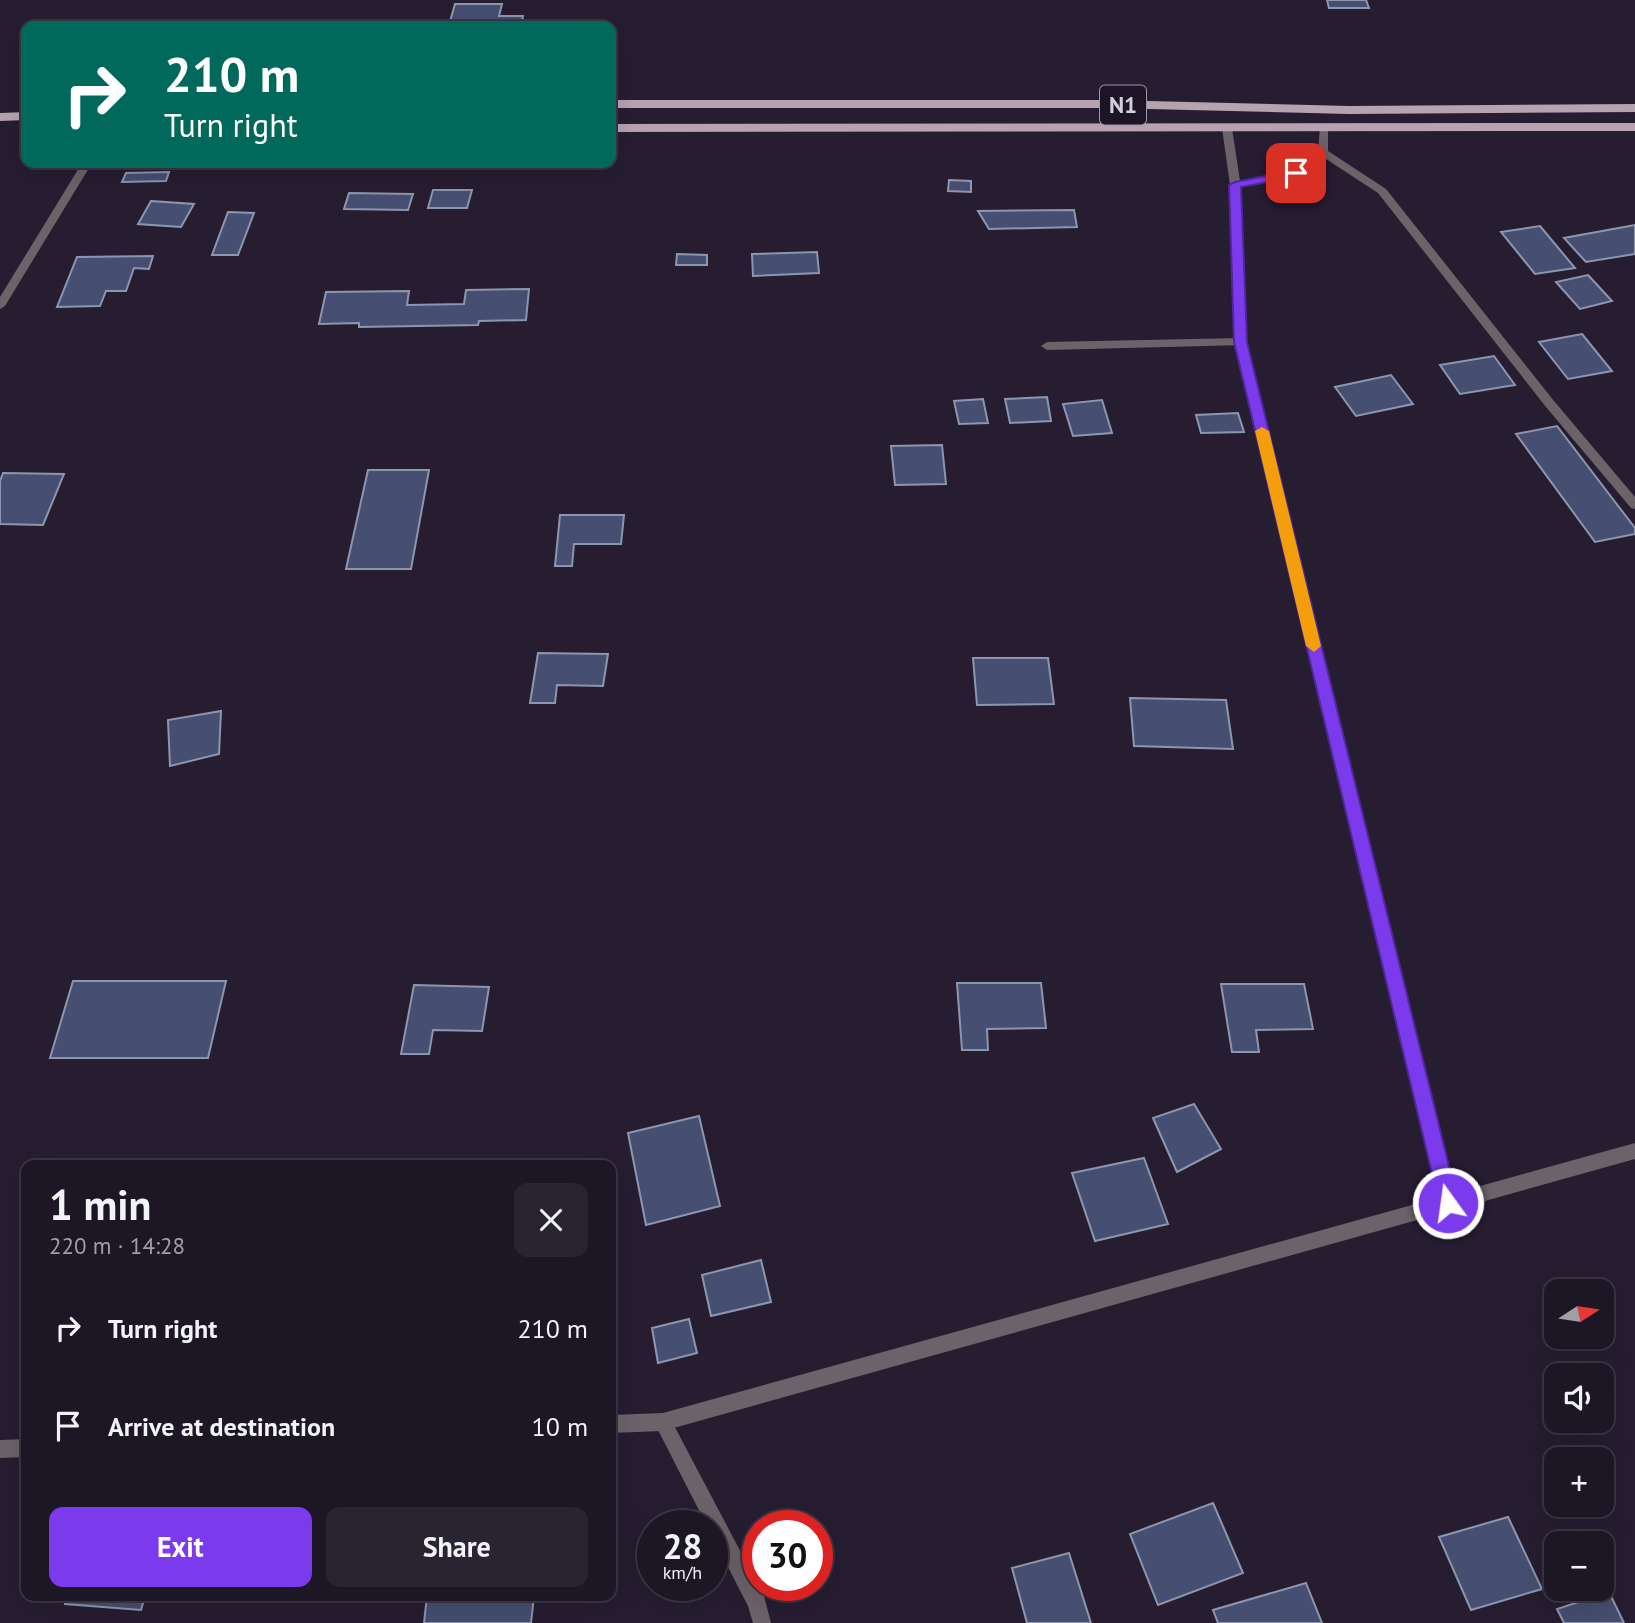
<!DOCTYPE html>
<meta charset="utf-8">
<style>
:root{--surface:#1c1625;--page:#292332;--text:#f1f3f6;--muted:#a09fa7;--line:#3a3542;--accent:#7c3aed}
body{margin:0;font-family:"PT Sans",sans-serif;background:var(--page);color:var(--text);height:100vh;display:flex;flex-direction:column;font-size:26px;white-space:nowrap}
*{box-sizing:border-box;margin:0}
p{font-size:23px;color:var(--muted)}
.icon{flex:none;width:38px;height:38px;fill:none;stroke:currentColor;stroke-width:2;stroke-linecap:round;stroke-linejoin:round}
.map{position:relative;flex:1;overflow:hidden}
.drawer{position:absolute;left:21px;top:1160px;width:595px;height:441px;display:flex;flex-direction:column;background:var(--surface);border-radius:14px;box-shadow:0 7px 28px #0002,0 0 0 2px var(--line)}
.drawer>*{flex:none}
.guide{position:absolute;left:21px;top:21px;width:595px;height:147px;border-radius:14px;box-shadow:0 7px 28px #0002,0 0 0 2px var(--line);background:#00695c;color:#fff;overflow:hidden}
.needle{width:46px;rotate:78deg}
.tools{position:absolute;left:1544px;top:1279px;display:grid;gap:14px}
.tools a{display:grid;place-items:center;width:70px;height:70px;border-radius:14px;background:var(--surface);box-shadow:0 7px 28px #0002,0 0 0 2px var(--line);font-size:35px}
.speed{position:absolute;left:637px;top:1510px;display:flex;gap:14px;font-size:35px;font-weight:700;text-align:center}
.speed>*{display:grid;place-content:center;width:91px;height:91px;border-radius:50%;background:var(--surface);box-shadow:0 7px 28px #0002,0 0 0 2px var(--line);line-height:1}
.speed small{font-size:18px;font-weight:400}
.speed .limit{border:10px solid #d22;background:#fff;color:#111}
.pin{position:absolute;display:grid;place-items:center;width:60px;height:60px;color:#fff;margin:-30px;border-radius:14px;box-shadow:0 4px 10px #0006}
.me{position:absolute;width:77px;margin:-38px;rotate:346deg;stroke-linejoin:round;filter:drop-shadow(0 0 5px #0008)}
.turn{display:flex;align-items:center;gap:24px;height:147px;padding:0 28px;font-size:32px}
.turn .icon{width:91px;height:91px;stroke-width:2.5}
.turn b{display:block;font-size:49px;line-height:60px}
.round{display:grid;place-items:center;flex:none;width:74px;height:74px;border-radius:14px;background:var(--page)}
.headline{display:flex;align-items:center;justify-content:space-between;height:119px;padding:0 28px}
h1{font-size:42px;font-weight:800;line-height:52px}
.primary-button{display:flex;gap:14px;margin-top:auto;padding:14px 28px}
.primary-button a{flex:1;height:80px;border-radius:14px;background:var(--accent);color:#fff;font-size:28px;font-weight:800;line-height:80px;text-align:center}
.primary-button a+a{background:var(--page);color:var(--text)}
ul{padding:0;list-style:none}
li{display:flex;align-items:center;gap:21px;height:98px;padding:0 28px}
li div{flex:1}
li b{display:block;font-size:26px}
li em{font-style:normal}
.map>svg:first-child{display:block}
.building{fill:#464e71;stroke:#8e95ae;stroke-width:2}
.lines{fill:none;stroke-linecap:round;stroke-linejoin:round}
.service{fill:#6c6269;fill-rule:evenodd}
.minor{fill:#6c6269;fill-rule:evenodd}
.tertiary{fill:#6c6269;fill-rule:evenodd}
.primary{fill:#b7a2b1;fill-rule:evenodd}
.route{fill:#7c3aed;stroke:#51269a;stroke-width:2}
.slow{fill:#f59e0b}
.labels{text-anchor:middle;stroke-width:7;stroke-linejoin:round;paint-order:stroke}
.shield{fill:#1d1427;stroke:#9e98a6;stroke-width:2}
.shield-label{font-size:23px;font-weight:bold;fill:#d5d0dd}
</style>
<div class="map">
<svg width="1635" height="1623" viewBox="0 0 1635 1623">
<rect width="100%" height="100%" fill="#261d31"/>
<path class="building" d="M1327 0H1366L1369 8H1329Z
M455 4H502L499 16H523L521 26 449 25Z
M169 172 166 181 122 182 126 173Z
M949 180 971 181V192L948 191Z
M433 190H472L467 208H428Z
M349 193 413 194 408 210 344 209Z
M151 201 194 204 181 227 138 224Z
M1074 210 1077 227 989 229 978 211Z
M228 212 254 213 238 255H212Z
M1635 225V254L1586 262 1564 238Z
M1540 226 1575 268 1535 274 1501 232Z
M817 252 819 273 753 276 752 254Z
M677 254 707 255V265H676Z
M153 256 149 269 134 268 126 291H106L100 306 57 307 77 257Z
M1588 275 1612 301 1580 309 1556 282Z
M529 289 526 320 479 321 478 325 359 327V323L319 324 326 292 409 291 407 305 464 304 466 290Z
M1582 334 1612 371 1568 379 1539 342Z
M1494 356 1515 385 1460 394 1440 365Z
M1391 375 1413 404 1356 416 1335 387Z
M1047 397 1051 421 1010 423 1005 399Z
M983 399 988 423 959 424 954 401Z
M1102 400 1112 433 1073 436 1063 404Z
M1238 413 1244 432 1201 433 1196 415Z
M1557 426 1635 528V534L1595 542 1516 434Z
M942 445 946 484 895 485 891 446Z
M368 470H429L411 569H346Z
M3 473 64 474 43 525 0 524V481Z
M560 515H624L621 544H574L572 566H555Z
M538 653 608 654 603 686 557 685 555 703H530Z
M973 658H1048L1054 704 977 705Z
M1130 698 1226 700 1233 749 1134 746Z
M221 711 219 754 170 766 168 720Z
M73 981H226L208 1058H50Z
M957 983H1041L1046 1028 987 1029 988 1050H962Z
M1221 984H1304L1313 1029 1256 1030 1259 1052H1232Z
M414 985 489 987 482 1031 433 1030 429 1054H401Z
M1194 1104 1221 1149 1177 1172 1153 1118Z
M699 1116 720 1206 646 1225 628 1133Z
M1144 1158 1168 1224 1095 1241 1072 1173Z
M761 1260 771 1302 711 1316 702 1275Z
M689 1319 697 1353 658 1363 652 1328Z
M1213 1503 1243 1573 1158 1605 1130 1534Z
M1508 1517 1542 1589 1471 1610 1439 1537Z
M1069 1553 1091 1623H1027L1012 1568Z
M1306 1583 1322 1623H1218L1213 1610Z
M1609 1592 1624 1623H1564L1557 1609Z
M68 1596H145L141 1610 65 1604Z
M427 1596H534L531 1623H424Z"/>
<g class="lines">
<path class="service" d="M1241 338 1245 339V345L1047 350 1041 346 1047 342Z"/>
<path class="minor" d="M1227 125 1232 128 1240 181 1293 171 1318 151 1320 127 1328 125V151L1386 189 1554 401 1635 497V509L1631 508 1546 407 1378 193 1323 157 1300 175 1240 187 1247 342 1456 1203 1454 1209 1448 1211 1442 1209 1440 1203 1235 342 1230 185 1222 128Z
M663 1413 669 1416 764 1596 771 1623H753L748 1606 712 1536V1526H707L657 1428 654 1422 657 1416Z"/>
<path class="tertiary" d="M82 163H92L5 306 0 309V297Z
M1635 1143V1159L663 1431 611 1433V1415L663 1413Z
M26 1439V1457L0 1458V1440Z"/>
<path class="primary" d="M611 100H1107L1349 106 1635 104V112L1349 114 1107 108H611Z
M26 112V120L0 121V113Z
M1635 123V131L611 132V124Z"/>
</g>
<path class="route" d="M1296 170 1302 173 1300 176 1241 187 1247 342 1458 1203 1455 1210 1448 1212 1442 1210 1439 1203 1234 342 1229 185 1235 182Z"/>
<path class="slow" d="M1262 427 1269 431 1321 646 1314 652 1306 646 1255 431Z"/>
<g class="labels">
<rect class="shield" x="1100" y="85.5" width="46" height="39" rx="5"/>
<g class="shield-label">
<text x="1123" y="113">N1</text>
</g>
</g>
</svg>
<div class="tools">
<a><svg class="needle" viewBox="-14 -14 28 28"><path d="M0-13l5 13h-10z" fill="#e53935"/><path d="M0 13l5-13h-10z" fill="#a09fa7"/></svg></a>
<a><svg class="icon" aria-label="sound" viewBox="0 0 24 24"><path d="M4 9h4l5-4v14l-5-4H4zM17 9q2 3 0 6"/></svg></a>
<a>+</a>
<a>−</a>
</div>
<div class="speed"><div>28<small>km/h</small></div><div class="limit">30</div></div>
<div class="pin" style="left:1296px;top:173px;background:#d93025"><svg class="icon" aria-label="arrive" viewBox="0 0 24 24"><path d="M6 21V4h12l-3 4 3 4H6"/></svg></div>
<svg class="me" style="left:1448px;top:1203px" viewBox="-20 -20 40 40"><circle r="17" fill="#7c3aed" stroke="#fff" stroke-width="3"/><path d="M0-11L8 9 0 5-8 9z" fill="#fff"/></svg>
<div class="guide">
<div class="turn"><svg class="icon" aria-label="right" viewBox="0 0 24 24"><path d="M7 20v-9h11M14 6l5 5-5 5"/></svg><div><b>210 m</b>Turn right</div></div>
</div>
<section class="drawer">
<div class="headline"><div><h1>1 min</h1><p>220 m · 14:28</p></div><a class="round"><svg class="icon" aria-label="close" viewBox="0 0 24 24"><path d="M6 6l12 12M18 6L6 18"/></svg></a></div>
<ul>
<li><svg class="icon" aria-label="right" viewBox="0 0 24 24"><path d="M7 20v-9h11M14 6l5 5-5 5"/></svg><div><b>Turn right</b></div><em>210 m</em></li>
<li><svg class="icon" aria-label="arrive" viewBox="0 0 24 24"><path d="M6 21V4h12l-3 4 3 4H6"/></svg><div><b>Arrive at destination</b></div><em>10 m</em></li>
</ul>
<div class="primary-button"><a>Exit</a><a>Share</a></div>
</section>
</div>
